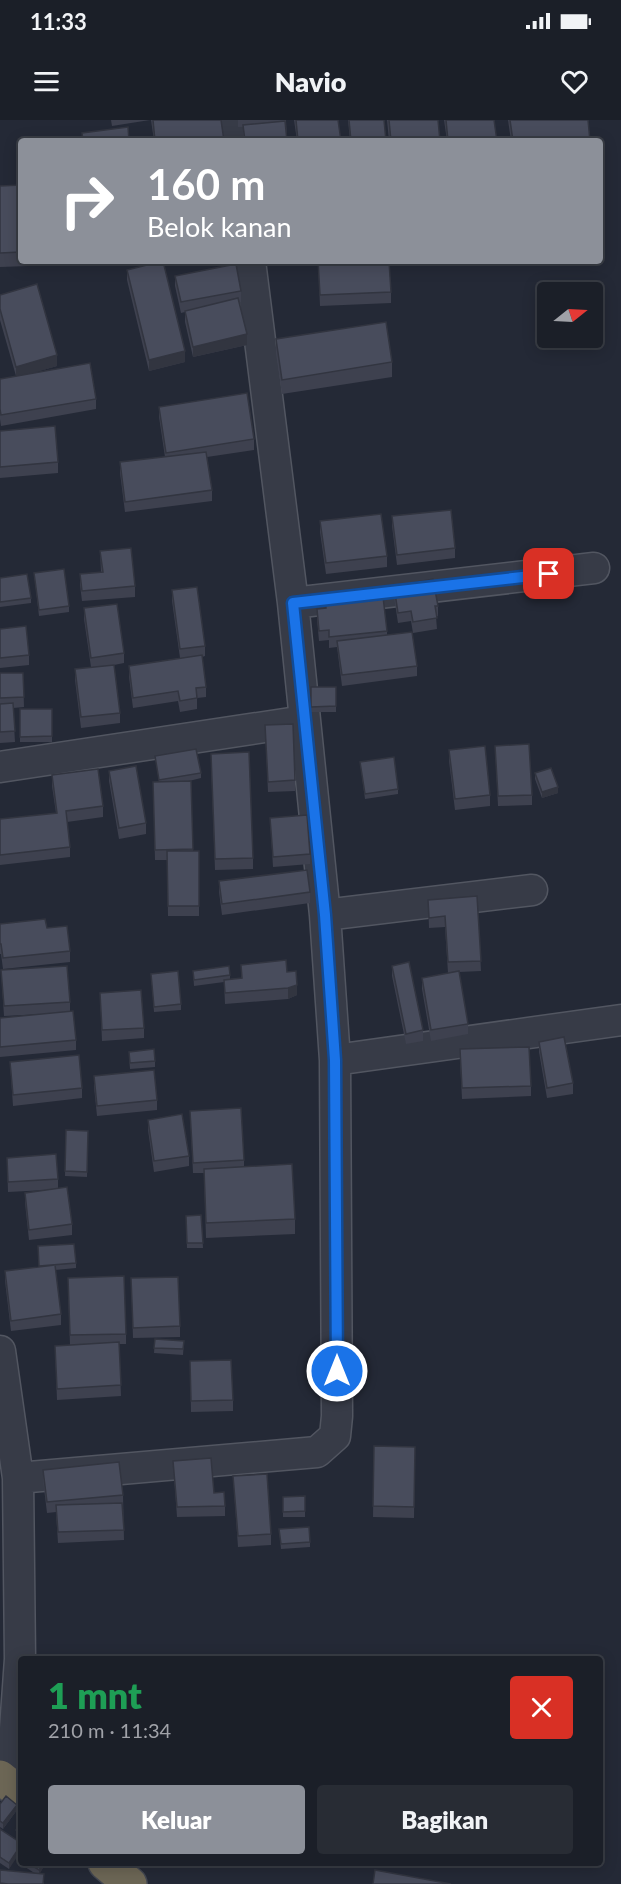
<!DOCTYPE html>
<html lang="id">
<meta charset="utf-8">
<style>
:root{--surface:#1b1f28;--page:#282c34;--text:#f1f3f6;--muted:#a0a2a8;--line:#393d45;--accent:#8c9099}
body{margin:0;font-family:Lato,sans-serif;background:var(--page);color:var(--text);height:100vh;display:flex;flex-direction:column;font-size:22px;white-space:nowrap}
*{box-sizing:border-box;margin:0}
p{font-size:20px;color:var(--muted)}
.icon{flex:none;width:33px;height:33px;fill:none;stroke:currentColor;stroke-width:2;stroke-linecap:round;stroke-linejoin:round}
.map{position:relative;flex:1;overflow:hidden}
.panel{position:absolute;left:18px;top:1536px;width:585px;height:210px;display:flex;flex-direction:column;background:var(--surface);border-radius:6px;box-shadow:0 3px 15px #0003,0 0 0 2px var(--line)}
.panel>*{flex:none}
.hud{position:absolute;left:18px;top:18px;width:585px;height:126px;border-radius:6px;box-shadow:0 3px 15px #0003,0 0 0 2px var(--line);background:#8c9099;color:#fff;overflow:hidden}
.needle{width:39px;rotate:72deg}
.controls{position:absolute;left:537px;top:162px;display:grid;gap:12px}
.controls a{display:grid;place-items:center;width:66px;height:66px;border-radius:6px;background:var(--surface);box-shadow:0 3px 15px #0003,0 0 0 2px var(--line);font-size:30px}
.pin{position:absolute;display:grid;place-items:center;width:51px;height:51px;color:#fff;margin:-26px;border-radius:12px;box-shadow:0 3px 9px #0006}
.me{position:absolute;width:66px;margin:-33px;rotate:0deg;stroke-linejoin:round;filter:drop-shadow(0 0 4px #0008)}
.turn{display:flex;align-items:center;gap:21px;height:126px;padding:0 30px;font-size:27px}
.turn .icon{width:78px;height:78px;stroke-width:2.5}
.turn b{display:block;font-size:42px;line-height:51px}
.round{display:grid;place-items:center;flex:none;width:63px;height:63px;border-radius:6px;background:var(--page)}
.summary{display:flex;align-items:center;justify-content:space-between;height:102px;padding:0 30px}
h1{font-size:36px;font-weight:800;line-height:45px;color:#1e9e55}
.cta{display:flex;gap:12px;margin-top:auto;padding:12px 30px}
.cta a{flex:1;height:69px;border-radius:6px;background:var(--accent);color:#fff;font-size:24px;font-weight:800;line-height:69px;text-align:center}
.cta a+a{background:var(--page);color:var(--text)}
.status{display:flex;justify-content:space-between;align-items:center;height:42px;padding:0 30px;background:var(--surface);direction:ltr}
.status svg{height:16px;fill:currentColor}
header{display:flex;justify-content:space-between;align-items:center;height:78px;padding:0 30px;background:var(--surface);font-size:27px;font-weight:800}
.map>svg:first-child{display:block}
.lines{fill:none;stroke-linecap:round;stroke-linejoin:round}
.street-casing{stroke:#525661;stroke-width:33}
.highway-casing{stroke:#424651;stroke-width:36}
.street{stroke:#373b47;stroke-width:30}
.highway{stroke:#6c6655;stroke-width:33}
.wall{fill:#3e414f}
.shaded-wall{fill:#323540}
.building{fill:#484c5c;stroke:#323540;stroke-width:1.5}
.route-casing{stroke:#114b97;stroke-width:15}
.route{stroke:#1a73e8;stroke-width:10}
</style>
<div class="status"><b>11:33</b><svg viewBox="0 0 49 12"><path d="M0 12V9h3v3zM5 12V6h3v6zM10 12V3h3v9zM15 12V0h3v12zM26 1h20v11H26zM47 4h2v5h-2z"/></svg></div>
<header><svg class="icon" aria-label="menu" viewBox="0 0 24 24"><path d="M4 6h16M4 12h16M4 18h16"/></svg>Navio<svg class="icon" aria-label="heart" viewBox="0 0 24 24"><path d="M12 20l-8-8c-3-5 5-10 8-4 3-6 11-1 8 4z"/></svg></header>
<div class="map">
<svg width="621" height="1764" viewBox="0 0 621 1764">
<rect width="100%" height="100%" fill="#242936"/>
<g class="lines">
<g class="street-casing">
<path id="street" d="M233 0 235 21
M293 483 594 448
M0 647 304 601
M325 795 532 770
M335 940 621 900
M0 1231 18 1358 20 1539 11 1665
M18 1358 317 1332 335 1316 337 1296 335 940 325 795 293 483 250 141"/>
</g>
<g class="highway-casing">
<path id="highway" d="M0 1657 21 1674
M105 1743 130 1764"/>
</g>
<use href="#street" class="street"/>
<use href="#highway" class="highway"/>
</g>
<path class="wall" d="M111 0H150L112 6Z
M151 0H221L224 21H154Z
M238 0H286L287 21H243V7H238Z
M294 0H338L341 21H297Z
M348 0H384L386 21H350Z
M387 0H438L440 21H389Z
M444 0H494L497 21H447Z
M508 0H588L590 21H511Z
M21 65V141H85V144L0 147V66Z
M177 141H213L178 145Z
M255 141H272L255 142Z
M318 141 391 172V183L320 186Z
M127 150 185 242 149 251 127 160Z
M175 156 241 171V182H239L247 225 193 237 185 202V192L181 193 175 166Z
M0 175 57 246 32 253 96 279V289L1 306 0 299V259L16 256 0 200Z
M276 219 392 242V257L282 274 276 234Z
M159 287 254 319V330L207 337 212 370V381L125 392 120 353V342L165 337 159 297Z
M0 311 58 342V353L0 358Z
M392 396 455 428V438L397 445 392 406Z
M320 401 387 436V447L326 454 320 412Z
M100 431 135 466V477L82 481 80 465V454L101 452Z
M34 453 69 486V492L39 496Z
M0 458 31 478V483L0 487Z
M394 466 438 486V496L436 497 437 509 413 513 411 501 398 503 394 477Z
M172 470 205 526V536L202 537 206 567V577L197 578V589L180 592 178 581 133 588 129 557V546L180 538 172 481Z
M325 474 387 511V515L417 546V556L342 566 337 527 329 528V520L319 521 317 499V489L326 488Z
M84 488 124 533V543L114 545 120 593V603L81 608 75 560V549L91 547 84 499Z
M0 509 29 535V545L0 548Z
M0 553H23L24 587 13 588 15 622 0 623Z
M311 567H336V592H311Z
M20 589H52V622H20Z
M265 605 295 660V671L268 672Z
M495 626 532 675V685L498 686Z
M449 630 490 675V686L455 690 449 641Z
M155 636 201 653V658L189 661H191L193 731H199V796H168L167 740H155L153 662H159Z
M360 642 398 669V674L365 679Z
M211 644 253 738V749L215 750Z
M109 651 146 703V714L119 719 109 661Z
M535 653 558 673 542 678 535 659Z
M52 655 103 686V697L67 702 70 727V737L0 745V699L56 693 52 666Z
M270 698 310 734V744L273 747Z
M219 761 310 772V783L222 795 219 772Z
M477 776 481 851 459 852 468 904V914L431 921 422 869V858L448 853 445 807 429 808 428 780Z
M0 804 47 808 70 831V842L3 849 1 834H0Z
M241 845 287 852 297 875 288 879 225 884 224 862 194 866 193 851 230 855V859L241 858Z
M392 846 423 910V921L406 924 392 856Z
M1 850 70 882V892L76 920V930L0 937V898L44 894 4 896Z
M151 854 181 884V890L154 892Z
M100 873 144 908V918L102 921Z
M539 922 573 963V974L547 978 539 932Z
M129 937 155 941V947L130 949Z
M460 939 531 966V976L462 979Z
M10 942 82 968V978L13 986Z
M94 956 157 980V990L97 996 94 967Z
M190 991 244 1040V1047L295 1099V1114L206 1118 204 1053H193Z
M148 1000 189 1036V1046L154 1052 148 1010Z
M66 1010 88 1011 87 1057 65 1056Z
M7 1038 58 1059V1068L72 1104V1115L29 1120 25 1083V1073L46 1070 8 1072Z
M201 1095 203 1128H187L186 1096Z
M38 1126 76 1143V1148L55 1150 61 1194V1205L11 1211 5 1161V1151L39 1147Z
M131 1158 180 1206V1217L133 1218Z
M68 1168 126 1214V1224H119L121 1276 57 1280 55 1226 70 1225Z
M155 1219 184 1221 183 1235 154 1233Z
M190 1241 233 1280V1291L191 1292Z
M374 1326 415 1327 414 1398 373 1397Z
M173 1341 214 1373 225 1386V1396L177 1397Z
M43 1350 123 1375 124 1420 58 1423 56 1392 47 1393 43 1360Z
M233 1356 271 1414V1425L238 1427Z
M305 1376V1397H283V1377Z
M279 1409 310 1422V1427L281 1429Z
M0 1684 17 1690 3 1709 0 1707Z
M21 1703V1719L16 1716V1710Z
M0 1709 21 1723 9 1749 0 1743Z
M21 1735V1743H46L39 1754H44V1764H0V1750L36 1754 19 1743V1738Z"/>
<path class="shaded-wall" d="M247 214V225L193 237V227Z
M185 231V242L149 251V240Z
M57 235V246L16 258V247Z
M558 667V673L542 678V672Z
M297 865V875L288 879V868Z
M17 1685V1690L3 1709V1703Z
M21 1725V1731L9 1749V1743Z
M43 1743H46L39 1755V1750Z"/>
<path class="building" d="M153 0H221L224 21H155Z
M296 0H338L341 21H298Z
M349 0H384L386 21H351Z
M389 0H438L440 21H391Z
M446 0H494L497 21H448Z
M510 0H588L590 21H513Z
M285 1 287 21H245L243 5Z
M128 7 129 21H83L82 13Z
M21 65V132L0 133V66Z
M163 141 185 231 149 240 127 150Z
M318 141H389L391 172 320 175Z
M236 144 241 171 181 182 175 156Z
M37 164 57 235 16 247 0 189V175Z
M238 178 247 214 193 227 185 191Z
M386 202 392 242 282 260 276 219Z
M90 243 96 279 1 295 0 289V259Z
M247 273 254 319 166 333 159 287Z
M55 306 58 342 0 347V311Z
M206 332 212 370 125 382 120 342Z
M451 390 455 428 397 435 392 396Z
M381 394 387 436 326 443 320 401Z
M131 428 135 466 82 471 80 454 103 452 100 431Z
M64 449 69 486 39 490 34 453Z
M27 454 31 478 0 482V458Z
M433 459 438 486H435L437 498 413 502 411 491 398 493 394 466Z
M197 467 205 526 180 529 172 470Z
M382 468 387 511 329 517V510L319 511 317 489 326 488 325 474Z
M117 484 124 533 91 538 84 488Z
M26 506 29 535 0 538V509Z
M412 512 417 546 342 555 337 521Z
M202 535 206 567 196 568 197 578 180 581 178 571 133 578 129 546Z
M114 545 120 593 81 597 75 549Z
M0 553H23L24 577 0 578Z
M311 567H336V586L311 587Z
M13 583 15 611 0 612V584Z
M20 589H52V616L20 617Z
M293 604 295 660 268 662 265 605Z
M529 624 532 675 498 676 495 626Z
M485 626 490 675 455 679 449 630Z
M196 629 201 653 159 660 155 636Z
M249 632 253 738 215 739 211 634Z
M394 637 398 669 365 674 360 642Z
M136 646 146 703 119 708 109 651Z
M551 648 558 667 542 672 535 653Z
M98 649 103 686 66 691 70 727 0 735V699L57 693 52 655Z
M191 661 193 729 155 730 153 662Z
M307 695 310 734 273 737 270 698Z
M167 731H199V786H168Z
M307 750 310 772 222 784 219 761Z
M477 776 481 841 448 842 445 796 429 798 428 780Z
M45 799 47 808 67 806 70 831 3 838 1 824H0V804Z
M286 840 287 852 296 851 297 865 288 868 225 873 224 860 242 858 241 845Z
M409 842 423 910 406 914 392 846Z
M67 846 70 882 4 886 1 850Z
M229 846 230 855 194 860 193 851Z
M178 851 181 884 154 887 151 854Z
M459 851 468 904 431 910 422 858Z
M141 870 144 908 102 910 100 873Z
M73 891 76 920 0 927V898Z
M564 917 573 963 547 968 539 922Z
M529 927 531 966 462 968 460 929Z
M154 929 155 941 130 943 129 932Z
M79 935 82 968 13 975 10 942Z
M154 950 157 980 97 986 94 956Z
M241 988 244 1040 193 1043 190 991Z
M182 994 189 1036 154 1041 148 1000Z
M66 1010 88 1011 87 1052 65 1051Z
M56 1034 58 1059 8 1062 7 1038Z
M292 1044 295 1099 206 1103 204 1049Z
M67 1067 72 1104 29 1110 25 1073Z
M201 1095 203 1123H187L186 1096Z
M74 1124 76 1143 39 1146 38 1126Z
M55 1145 61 1194 11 1201 5 1151Z
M124 1156 126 1214 70 1215 68 1158Z
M178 1157 180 1206 133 1208 131 1158Z
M155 1219 184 1221 183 1229 154 1228Z
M119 1222 121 1265 57 1269 55 1226Z
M231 1240 233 1280 191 1281 190 1241Z
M374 1326 415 1327 414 1387 373 1386Z
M211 1338 214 1373 224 1372 225 1386 177 1387 173 1341Z
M119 1342 123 1375 47 1382 43 1350Z
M267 1354 271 1414 238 1416 233 1356Z
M305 1376V1391L283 1392V1377Z
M122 1383 124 1410 58 1412 56 1385Z
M309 1407 310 1422 281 1424 279 1409Z
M6 1676 17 1685 3 1703 0 1701V1684Z
M21 1703V1713L16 1710Z
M0 1709 21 1723V1725L9 1743 0 1737Z
M28 1743H43L39 1750Z
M0 1750 44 1754 43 1764H8L0 1763Z
M375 1750 451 1764H373Z"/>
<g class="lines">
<g class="route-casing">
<path id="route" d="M337 1251 335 940 325 795 293 483 549 454"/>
</g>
<use href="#route" class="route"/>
</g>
</svg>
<div class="controls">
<a><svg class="needle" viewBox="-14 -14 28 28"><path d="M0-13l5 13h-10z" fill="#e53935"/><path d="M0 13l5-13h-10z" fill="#a0a2a8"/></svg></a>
</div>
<div class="pin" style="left:549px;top:454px;background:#d93025"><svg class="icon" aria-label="arrive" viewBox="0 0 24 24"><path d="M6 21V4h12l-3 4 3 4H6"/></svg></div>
<svg class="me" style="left:337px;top:1251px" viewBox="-20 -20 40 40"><circle r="17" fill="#1a73e8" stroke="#fff" stroke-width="3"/><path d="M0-11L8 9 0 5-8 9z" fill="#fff"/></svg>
<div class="hud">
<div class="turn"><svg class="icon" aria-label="right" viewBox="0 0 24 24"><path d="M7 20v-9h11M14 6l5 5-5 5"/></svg><div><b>160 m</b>Belok kanan</div></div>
</div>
<section class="panel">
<div class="summary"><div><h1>1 mnt</h1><p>210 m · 11:34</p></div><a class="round" style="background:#d93025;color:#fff"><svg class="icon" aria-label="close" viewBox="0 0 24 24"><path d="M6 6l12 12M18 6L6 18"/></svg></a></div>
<div class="cta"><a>Keluar</a><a>Bagikan</a></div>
</section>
</div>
